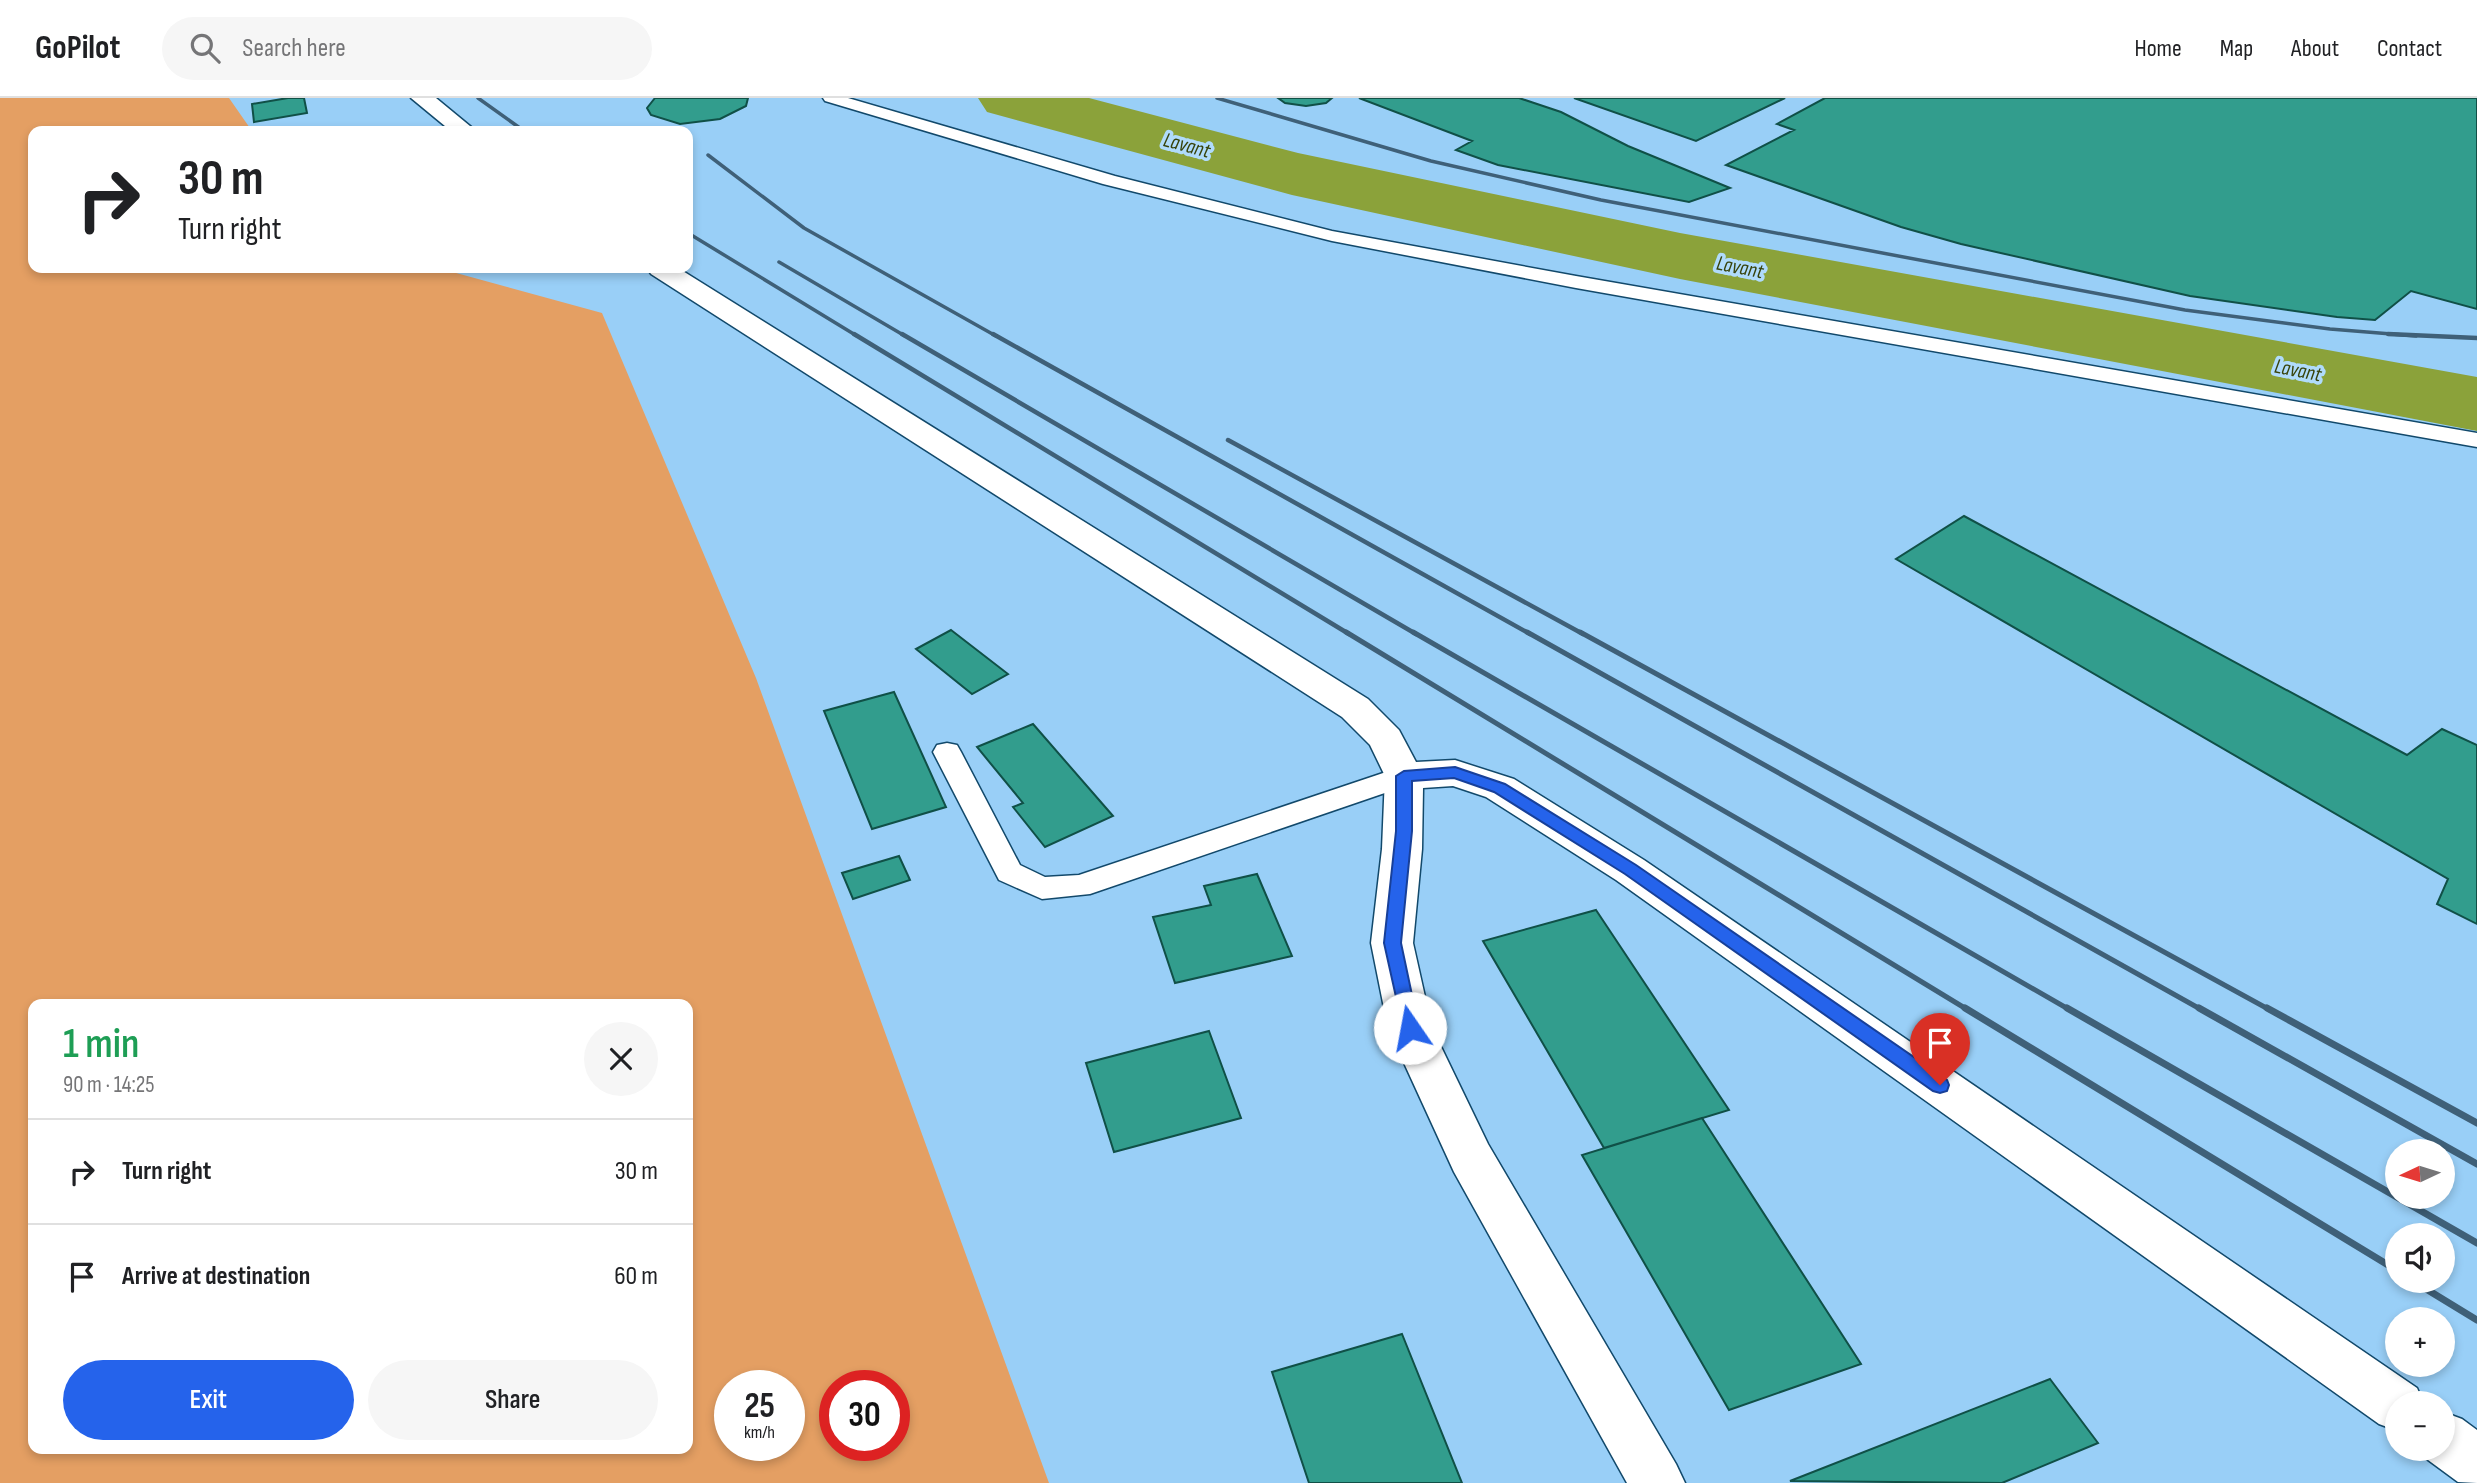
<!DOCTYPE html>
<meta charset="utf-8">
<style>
:root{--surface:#fff;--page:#f6f6f6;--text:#202124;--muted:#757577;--line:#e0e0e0;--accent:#2563eb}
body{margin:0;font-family:"Sofia Sans Condensed",sans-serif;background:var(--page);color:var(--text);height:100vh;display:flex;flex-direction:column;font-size:26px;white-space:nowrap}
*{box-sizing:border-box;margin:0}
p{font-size:23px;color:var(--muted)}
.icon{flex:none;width:38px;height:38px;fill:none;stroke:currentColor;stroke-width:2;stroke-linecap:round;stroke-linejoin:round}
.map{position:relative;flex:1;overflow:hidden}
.panel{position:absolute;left:28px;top:901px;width:665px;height:455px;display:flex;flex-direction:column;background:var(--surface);border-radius:14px;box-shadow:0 4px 10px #0003}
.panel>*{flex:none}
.top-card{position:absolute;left:28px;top:28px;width:665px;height:147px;border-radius:14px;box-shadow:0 4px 10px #0003;background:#fff;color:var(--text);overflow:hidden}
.needle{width:46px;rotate:266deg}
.controls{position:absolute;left:2385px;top:1041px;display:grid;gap:14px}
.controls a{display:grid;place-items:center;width:70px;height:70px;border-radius:50%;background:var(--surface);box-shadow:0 4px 10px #0003;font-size:35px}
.speed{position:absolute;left:714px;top:1272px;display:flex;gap:14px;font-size:35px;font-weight:700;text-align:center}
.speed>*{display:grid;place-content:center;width:91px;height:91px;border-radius:50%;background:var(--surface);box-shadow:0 4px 10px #0003;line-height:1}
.speed small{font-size:18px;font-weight:400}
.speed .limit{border:10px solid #d22;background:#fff;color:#111}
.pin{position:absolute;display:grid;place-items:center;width:60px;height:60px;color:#fff;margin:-72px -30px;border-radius:50% 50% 50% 0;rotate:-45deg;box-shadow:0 0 7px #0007}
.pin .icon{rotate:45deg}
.me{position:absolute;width:77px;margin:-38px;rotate:348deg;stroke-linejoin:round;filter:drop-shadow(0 0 5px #0008)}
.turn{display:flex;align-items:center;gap:24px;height:147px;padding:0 35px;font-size:32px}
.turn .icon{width:91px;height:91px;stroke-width:2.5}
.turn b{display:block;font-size:49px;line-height:60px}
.round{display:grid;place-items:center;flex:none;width:74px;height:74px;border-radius:37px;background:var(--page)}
.head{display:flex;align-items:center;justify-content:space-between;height:119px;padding:0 35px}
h1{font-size:42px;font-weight:600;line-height:52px;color:#1e9e55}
.action{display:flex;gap:14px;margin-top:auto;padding:14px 35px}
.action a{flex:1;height:80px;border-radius:42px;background:var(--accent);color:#fff;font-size:28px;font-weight:600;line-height:80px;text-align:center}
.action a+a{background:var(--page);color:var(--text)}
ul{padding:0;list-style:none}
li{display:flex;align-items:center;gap:21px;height:105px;padding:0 35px;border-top:2px solid var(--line)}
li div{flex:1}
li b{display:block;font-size:26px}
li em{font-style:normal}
header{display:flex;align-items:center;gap:42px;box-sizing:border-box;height:98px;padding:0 35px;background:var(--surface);border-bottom:2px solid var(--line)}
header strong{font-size:33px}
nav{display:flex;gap:38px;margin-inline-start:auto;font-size:24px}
.search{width:490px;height:63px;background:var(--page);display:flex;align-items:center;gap:18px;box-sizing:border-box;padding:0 24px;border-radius:38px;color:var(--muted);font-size:26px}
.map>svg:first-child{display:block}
.green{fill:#e49f63;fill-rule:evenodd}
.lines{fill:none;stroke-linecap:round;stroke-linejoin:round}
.river{fill:#8ba23a;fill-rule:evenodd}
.building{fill:#329d8d;stroke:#105047;stroke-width:2}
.lane-casing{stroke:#12496b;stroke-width:3}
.street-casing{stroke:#12496b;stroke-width:3}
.lane{fill:#fff;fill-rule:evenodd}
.street{fill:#fff;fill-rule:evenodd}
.rail-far3{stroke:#3f6078;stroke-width:3.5}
.rail-far2{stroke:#3f6078;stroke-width:4.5}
.rail-far1{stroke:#3f6078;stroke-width:5}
.rail{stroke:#3f6078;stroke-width:7}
.route{fill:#2563eb;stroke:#184099;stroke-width:2}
.labels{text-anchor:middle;stroke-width:7;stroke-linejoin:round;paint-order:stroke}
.far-water-label{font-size:21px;font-style:italic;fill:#37430b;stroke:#b0dbfb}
</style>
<header>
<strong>GoPilot</strong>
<div class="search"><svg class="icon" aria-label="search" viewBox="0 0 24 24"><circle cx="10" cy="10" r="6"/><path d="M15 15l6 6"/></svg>Search here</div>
<nav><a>Home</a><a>Map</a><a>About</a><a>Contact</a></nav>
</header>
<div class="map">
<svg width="2477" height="1385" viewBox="0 0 2477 1385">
<rect width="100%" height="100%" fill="#99cff7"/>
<path class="green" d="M0 0H229L252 33H33V170H438L602 215 756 580 1049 1385H0ZM33 906H688V1351H33ZM730 1288H789V1348H730ZM894 1288V1348H835V1288Z"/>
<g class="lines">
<path class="river" d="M978 0H1089L1298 55 1680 135 2477 279V333L1680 181 1292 97 987 14Z"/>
</g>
<path class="building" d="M288 0H304L307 15 254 24 252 6Z
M655 0H748L746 8 720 21 680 26 651 17 647 10Z
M1332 0 1326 5 1306 8 1285 5 1278 0Z
M1359 0H1519L1561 14 1628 48 1730 90 1689 104 1498 67 1456 52 1472 43Z
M1574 0H1785L1696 43Z
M1825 0H2477V211L2411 193 2375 222 2337 219 2190 198 1961 146 1901 129 1726 67 1794 32 1777 26Z
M1964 418 2407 657 2442 631 2477 647V826L2437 806 2448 781 1896 461Z
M951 532 1008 576 972 596 916 551Z
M894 594 946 709 872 731 824 613Z
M1033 626 1113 718 1045 749 1013 709 1023 705 977 649Z
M899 758 910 782 853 801 842 775Z
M1257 776 1292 858 1175 885 1153 819 1211 807 1204 788Z
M1596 812 1729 1012 1604 1050 1483 843Z
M1209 933 1241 1020 1114 1054 1086 965Z
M1702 1020 1861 1266 1729 1312 1582 1057Z
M1402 1236 1462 1385H1309L1272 1274Z
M2050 1281 2098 1345 2002 1385 1790 1383Z"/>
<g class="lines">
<g class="lane-casing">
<path id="lane" d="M823 0H848L1115 78 1332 133 1576 178 2477 335V349L1576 190 1332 143 1103 86 825 3Z
M947 645 957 647 961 654 1020 767 1045 779 1079 777 1404 668 1414 671 1418 678 1414 685 1090 796 1042 801 999 782 933 654 937 647Z"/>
</g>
<g class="street-casing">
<path id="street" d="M411 0H436L476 33H451Z
M647 170H678L1368 601 1399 632 1416 664 1455 662 1514 681 1644 762 2417 1290 2424 1306H2398V1333L2379 1326 1616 782 1486 699 1453 688 1423 690 1422 751 1413 845 1432 930 1488 1046 1676 1366 1685 1385H1627L1454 1074 1388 930 1371 845 1382 751 1385 678 1370 647 1342 619 651 176Z
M2443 1314 2462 1321 2477 1332V1385L2458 1384 2424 1359 2421 1351H2443Z"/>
</g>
<use href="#lane" class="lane"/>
<use href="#street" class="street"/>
<path class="rail-far3" d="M478 0 524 33
M1217 0 1431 63 1601 102 2185 212 2330 231 2416 238
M708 57 804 130 996 238
M688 135 857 238
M779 164 905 238"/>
<path class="rail-far2" d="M854 236 1349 536
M902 236 1416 536
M993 236 1530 536
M2388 236 2477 240
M1228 342 1583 536"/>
<path class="rail-far1" d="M1346 534 1968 912
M1413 534 2070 912
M1527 534 2202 912
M1580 534 2270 912"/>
<path class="rail" d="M1965 910 2398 1173
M2067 910 2477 1145
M2199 910 2477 1066
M2267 910 2477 1025
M2413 1183 2477 1222"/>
</g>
<path class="route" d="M1455 669 1505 686 1636 767 1947 982 1949 987 1947 993 1940 995 1933 993 1625 776 1494 694 1454 680 1412 683V733L1401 845 1419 930 1417 935 1410 938 1404 935 1384 845 1396 733V678L1404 673Z"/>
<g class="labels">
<g class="far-water-label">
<text transform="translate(1187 47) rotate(15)" y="7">Lavant</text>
<text transform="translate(1740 169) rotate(11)" y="7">Lavant</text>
<text transform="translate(2298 272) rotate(11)" y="7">Lavant</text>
</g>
</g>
</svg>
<div class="controls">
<a><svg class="needle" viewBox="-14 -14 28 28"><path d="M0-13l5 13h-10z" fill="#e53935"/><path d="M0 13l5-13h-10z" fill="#757577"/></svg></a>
<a><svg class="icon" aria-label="sound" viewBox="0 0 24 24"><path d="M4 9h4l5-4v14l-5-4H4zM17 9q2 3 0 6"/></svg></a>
<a>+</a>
<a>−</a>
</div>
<div class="speed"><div>25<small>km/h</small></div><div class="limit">30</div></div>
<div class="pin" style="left:1940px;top:987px;background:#d93025"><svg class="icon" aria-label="arrive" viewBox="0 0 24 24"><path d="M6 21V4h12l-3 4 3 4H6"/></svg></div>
<svg class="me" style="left:1410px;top:930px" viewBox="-20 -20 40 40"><circle r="19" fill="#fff"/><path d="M0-13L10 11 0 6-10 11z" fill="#2563eb"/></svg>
<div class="top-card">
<div class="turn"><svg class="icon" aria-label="right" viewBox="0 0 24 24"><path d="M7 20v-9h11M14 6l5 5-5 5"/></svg><div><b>30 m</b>Turn right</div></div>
</div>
<section class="panel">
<div class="head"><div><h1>1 min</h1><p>90 m · 14:25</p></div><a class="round"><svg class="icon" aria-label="close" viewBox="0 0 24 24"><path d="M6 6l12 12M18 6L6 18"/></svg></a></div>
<ul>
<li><svg class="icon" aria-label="right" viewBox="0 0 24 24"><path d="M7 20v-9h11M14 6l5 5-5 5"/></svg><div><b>Turn right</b></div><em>30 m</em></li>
<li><svg class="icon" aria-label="arrive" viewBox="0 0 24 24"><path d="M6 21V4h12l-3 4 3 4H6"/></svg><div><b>Arrive at destination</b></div><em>60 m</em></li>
</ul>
<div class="action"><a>Exit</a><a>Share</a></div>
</section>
</div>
